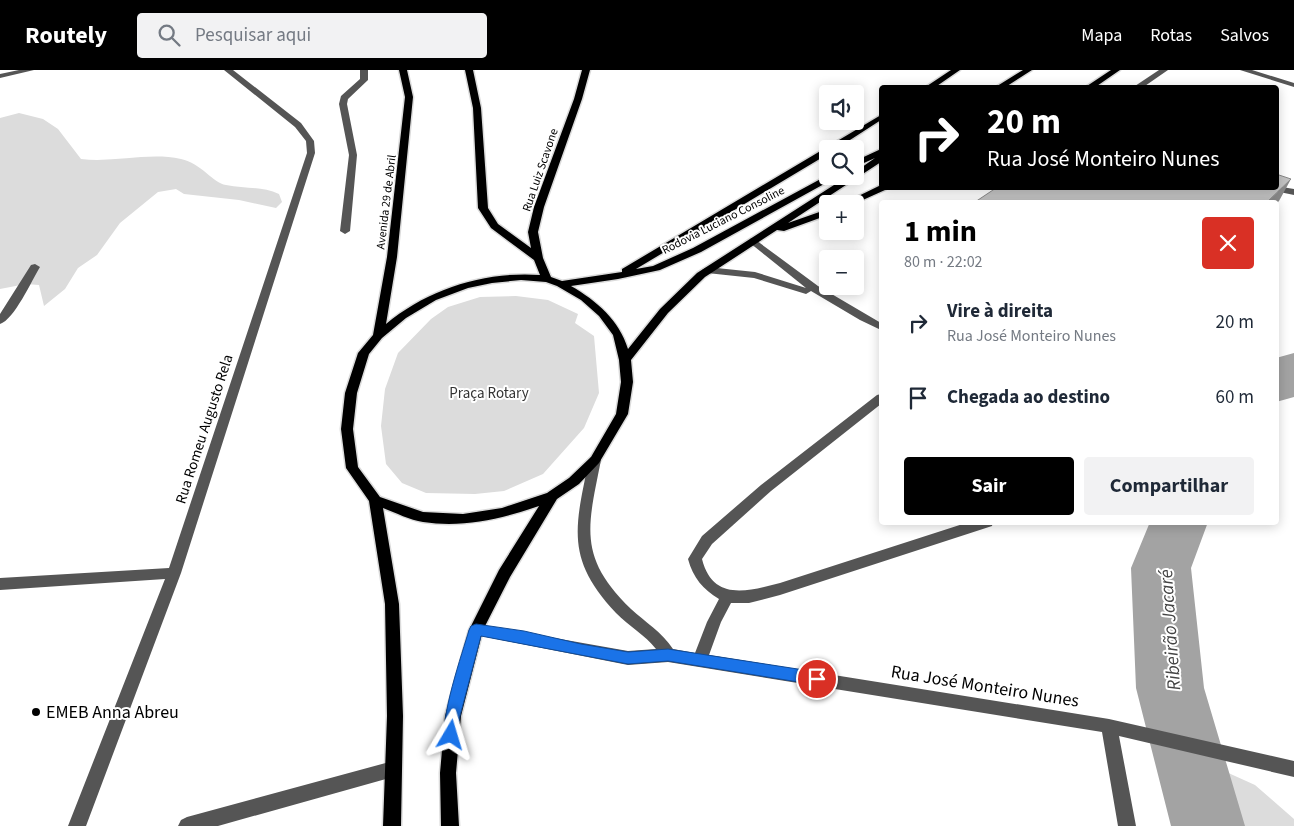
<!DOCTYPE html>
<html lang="pt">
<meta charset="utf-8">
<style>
:root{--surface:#fff;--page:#f2f2f3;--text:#1f2937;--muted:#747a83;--accent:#000}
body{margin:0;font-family:"Source Sans 3",sans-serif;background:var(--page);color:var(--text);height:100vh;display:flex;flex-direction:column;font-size:19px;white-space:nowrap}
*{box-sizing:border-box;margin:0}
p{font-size:16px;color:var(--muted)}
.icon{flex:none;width:28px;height:28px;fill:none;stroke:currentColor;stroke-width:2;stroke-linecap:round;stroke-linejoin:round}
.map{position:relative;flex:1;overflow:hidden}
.details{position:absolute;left:879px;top:130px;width:400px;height:325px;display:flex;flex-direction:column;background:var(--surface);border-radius:5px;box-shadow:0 2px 12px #0003}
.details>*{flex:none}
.banner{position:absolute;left:879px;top:15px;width:400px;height:105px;border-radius:5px;box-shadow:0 2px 12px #0003;background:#000;color:#fff;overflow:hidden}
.controls{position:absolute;left:819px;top:15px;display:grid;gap:10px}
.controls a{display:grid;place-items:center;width:45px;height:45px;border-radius:5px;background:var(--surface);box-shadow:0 2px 12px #0003;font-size:25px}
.pin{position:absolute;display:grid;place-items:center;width:42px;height:42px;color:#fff;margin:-21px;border:2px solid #fff;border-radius:50%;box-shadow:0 1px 5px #0007}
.me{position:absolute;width:55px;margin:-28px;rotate:7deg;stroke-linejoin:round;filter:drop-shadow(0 0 4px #0008)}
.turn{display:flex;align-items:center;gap:18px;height:105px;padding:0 25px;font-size:22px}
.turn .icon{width:65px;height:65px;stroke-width:2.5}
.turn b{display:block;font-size:35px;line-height:42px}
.round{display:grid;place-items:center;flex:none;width:52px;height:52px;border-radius:5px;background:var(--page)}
.overview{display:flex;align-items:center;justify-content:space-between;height:85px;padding:0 25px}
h1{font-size:30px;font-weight:700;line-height:38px;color:var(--accent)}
.primary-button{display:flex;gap:10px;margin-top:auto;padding:10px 25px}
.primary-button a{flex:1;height:58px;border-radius:5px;background:var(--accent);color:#fff;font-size:20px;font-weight:700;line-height:58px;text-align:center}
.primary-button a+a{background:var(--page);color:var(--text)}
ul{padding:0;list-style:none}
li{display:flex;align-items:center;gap:15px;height:75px;padding:0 25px}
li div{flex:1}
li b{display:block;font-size:19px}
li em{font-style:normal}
header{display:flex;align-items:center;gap:30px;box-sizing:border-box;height:70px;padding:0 25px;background:var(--accent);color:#fff}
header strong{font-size:24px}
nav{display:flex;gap:28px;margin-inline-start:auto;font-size:18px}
.search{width:350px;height:45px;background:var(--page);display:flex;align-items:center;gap:12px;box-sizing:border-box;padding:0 18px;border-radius:5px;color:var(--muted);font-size:19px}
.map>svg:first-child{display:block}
.green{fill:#dcdcdc}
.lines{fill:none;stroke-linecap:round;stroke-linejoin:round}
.river{fill:#a3a3a3;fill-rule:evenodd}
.major-casing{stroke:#dbdbdb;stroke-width:3}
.minor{fill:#555;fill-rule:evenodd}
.major{fill:#000;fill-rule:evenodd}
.shaded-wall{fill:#898989}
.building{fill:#c4c4c4;stroke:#898989}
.route{fill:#1a73e8;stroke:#114b97}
.poi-dot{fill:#000;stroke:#fff;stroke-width:2}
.labels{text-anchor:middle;stroke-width:4;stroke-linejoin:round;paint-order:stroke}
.far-street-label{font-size:12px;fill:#000;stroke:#fff}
.park-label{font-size:15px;fill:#333;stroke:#fff}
.street-label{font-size:15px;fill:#000;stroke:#fff}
.near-street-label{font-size:18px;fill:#000;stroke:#fff}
.near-poi-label{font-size:18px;fill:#000;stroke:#fff;text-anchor:start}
.near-water-label{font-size:19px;font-style:italic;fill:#444;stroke:#fff}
</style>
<header>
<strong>Routely</strong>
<div class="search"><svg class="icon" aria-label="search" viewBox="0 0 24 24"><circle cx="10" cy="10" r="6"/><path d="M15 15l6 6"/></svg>Pesquisar aqui</div>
<nav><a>Mapa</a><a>Rotas</a><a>Salvos</a></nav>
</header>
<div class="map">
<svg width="1294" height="756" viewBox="0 0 1294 756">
<rect width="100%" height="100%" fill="#fff"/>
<path class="green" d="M19 43 43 49 58 59 81 89C114 93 148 82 181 89 201 93 213 113 226 115 244 119 262 116 279 124L282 132 276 138 239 130 184 124 176 119 158 122 120 153 97 185 78 198 65 219 44 236 39 215 26 214 0 219V48Z
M516 226 548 230 578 244 575 253 594 266 599 323 584 358 543 404 504 421 475 424 426 423 402 413 386 394 381 356 385 319 398 283 431 249 448 237 480 227Z
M1224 701 1255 715 1294 749V756H1222L1216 716Z"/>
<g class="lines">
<path class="river" d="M1294 283V327L1276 332V288Z
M1150 452H1208L1191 498 1204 618 1245 756H1171L1136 618 1131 498Z"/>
<g class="major-casing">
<path id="major" d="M399 0H407L413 27 397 187 386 254C428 219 485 201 540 205L534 190 491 158 478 138 473 38 465 0H473L481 38 488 138 498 154 531 178 528 162 534 137 574 29 582 0H590L582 29 544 137 538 162 543 188 551 207 562 211 622 202V199L881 45V50L836 79H828V84L636 199 653 196 693 178 828 105 836 106 835 108 701 182 660 200 618 209 571 216C597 231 619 250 628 279L660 239 697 203 848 106H855V102L875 88 855 97V91L881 79V92L788 153 828 139V145L784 161 777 160 705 207 668 243 631 290 633 312 628 344 599 393 579 414 557 429 510 507 483 560 461 646 456 703 459 756H441L440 703 445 646 469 560 499 500 539 436C501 449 463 458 423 452 410 450 396 443 383 438L399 534 403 646 401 756H383L387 646 385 534 369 431 346 398 341 359 345 323 358 283 373 265 387 187 405 27ZM521 210 546 212 557 216 581 230 599 246 613 265 619 290 621 312 616 344 591 387 569 408 547 423 502 438 463 444 423 442 380 427 358 397 353 359 357 323 369 284 382 268 406 248 436 230 468 218 492 213Z
M951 0H960L934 18H924Z
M1023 0H1032L1004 18H994Z
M1111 0H1120L1094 18H1084Z
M881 115V118H886L885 120 854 134H842Z"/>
</g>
<path class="minor" d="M19 0H34L0 8V4Z
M224 0H233L301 53 314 71 315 83 181 503 86 756H68L165 509 0 520V508L169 498 307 83 306 71 295 57Z
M360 0H368V10L348 29 347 34 357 85 350 161 345 164 340 161 349 85 339 34 341 26 360 9Z
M1159 0H1168L1142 18H1132Z
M1240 0H1252L1294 13V17Z
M1276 116 1294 119V125L1270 120 1268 118H1276Z
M753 168 818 216 881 253V260L860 250 811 221 806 224 754 208 707 203 702 200 707 197 755 202 806 218 750 173V169Z
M35 194 40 197C32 210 14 250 0 254V244L31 195Z
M881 324V334L771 421 712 474 702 489C713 532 748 521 780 513L969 452H993L992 456 780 525 749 533H731L721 552 709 585 1109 649 1294 691V707L1119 666 1136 756H1118L1102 662 668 592 628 595 471 564 469 560 471 556 476 554 628 581 656 579C645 565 629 556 616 543 565 489 575 457 589 390L591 387H599L601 390C588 456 577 487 631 539 645 552 662 562 673 579L695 583 707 552 719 529C703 519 693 508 688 489L702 466 761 415 877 325Z
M393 691 399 693 401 699 399 705 393 707 218 756H178L181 750 187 747Z"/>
<use href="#major" class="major"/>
</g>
<path class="shaded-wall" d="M1291 109 1279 131 1276 134V132H1267Z"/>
<path class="building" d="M1276 104 1291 109 1267 132H975L996 118H1276Z"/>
<path class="route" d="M476 554 524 561 581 574 628 582 668 579 817 602 822 604 824 609 822 613 817 615 668 591 628 594 481 566 460 646 456 670 451 672 446 670C438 653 463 581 469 560L471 556Z"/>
<circle class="poi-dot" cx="36" cy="642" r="5"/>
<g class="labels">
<g class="far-street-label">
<text transform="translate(540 100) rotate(-71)" y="4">Rua Luiz Scavone</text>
<text transform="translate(386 132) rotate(-83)" y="4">Avenida 29 de Abril</text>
<text transform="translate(723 150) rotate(-27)" y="4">Rodovia Luciano Consoline</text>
</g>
<g class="park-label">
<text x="489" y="328">Praça Rotary</text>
</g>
<g class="street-label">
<text transform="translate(204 359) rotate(-72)" y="5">Rua Romeu Augusto Rela</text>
</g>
<g class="near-street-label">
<text transform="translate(985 616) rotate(9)" y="6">Rua José Monteiro Nunes</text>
</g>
<g class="near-poi-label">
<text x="46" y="648">EMEB Anna Abreu</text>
</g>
<g class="near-water-label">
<text transform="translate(1169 560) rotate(-94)" y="7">Ribeirão Jacaré</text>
</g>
</g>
</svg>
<div class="controls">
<a><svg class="icon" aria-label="sound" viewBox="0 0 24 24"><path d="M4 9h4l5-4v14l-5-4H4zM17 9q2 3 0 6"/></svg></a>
<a><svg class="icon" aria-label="search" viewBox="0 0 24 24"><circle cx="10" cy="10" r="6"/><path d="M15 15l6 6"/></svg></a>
<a>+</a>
<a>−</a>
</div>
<div class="pin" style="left:817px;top:609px;background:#d93025"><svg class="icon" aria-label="arrive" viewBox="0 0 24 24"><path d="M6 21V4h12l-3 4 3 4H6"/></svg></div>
<svg class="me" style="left:451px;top:665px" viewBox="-20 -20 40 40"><path d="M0-17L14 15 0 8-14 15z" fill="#1a73e8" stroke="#fff" stroke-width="4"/></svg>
<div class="banner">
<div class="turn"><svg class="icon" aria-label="right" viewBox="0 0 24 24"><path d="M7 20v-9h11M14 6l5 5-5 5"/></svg><div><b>20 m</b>Rua José Monteiro Nunes</div></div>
</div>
<section class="details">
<div class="overview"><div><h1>1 min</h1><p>80 m · 22:02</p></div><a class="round" style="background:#d93025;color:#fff"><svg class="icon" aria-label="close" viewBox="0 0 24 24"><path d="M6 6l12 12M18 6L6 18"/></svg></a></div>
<ul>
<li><svg class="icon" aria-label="right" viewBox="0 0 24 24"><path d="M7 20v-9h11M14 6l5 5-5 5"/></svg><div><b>Vire à direita</b><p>Rua José Monteiro Nunes</p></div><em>20 m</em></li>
<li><svg class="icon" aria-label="arrive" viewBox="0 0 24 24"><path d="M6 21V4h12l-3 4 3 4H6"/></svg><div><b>Chegada ao destino</b></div><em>60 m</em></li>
</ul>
<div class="primary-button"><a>Sair</a><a>Compartilhar</a></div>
</section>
</div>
